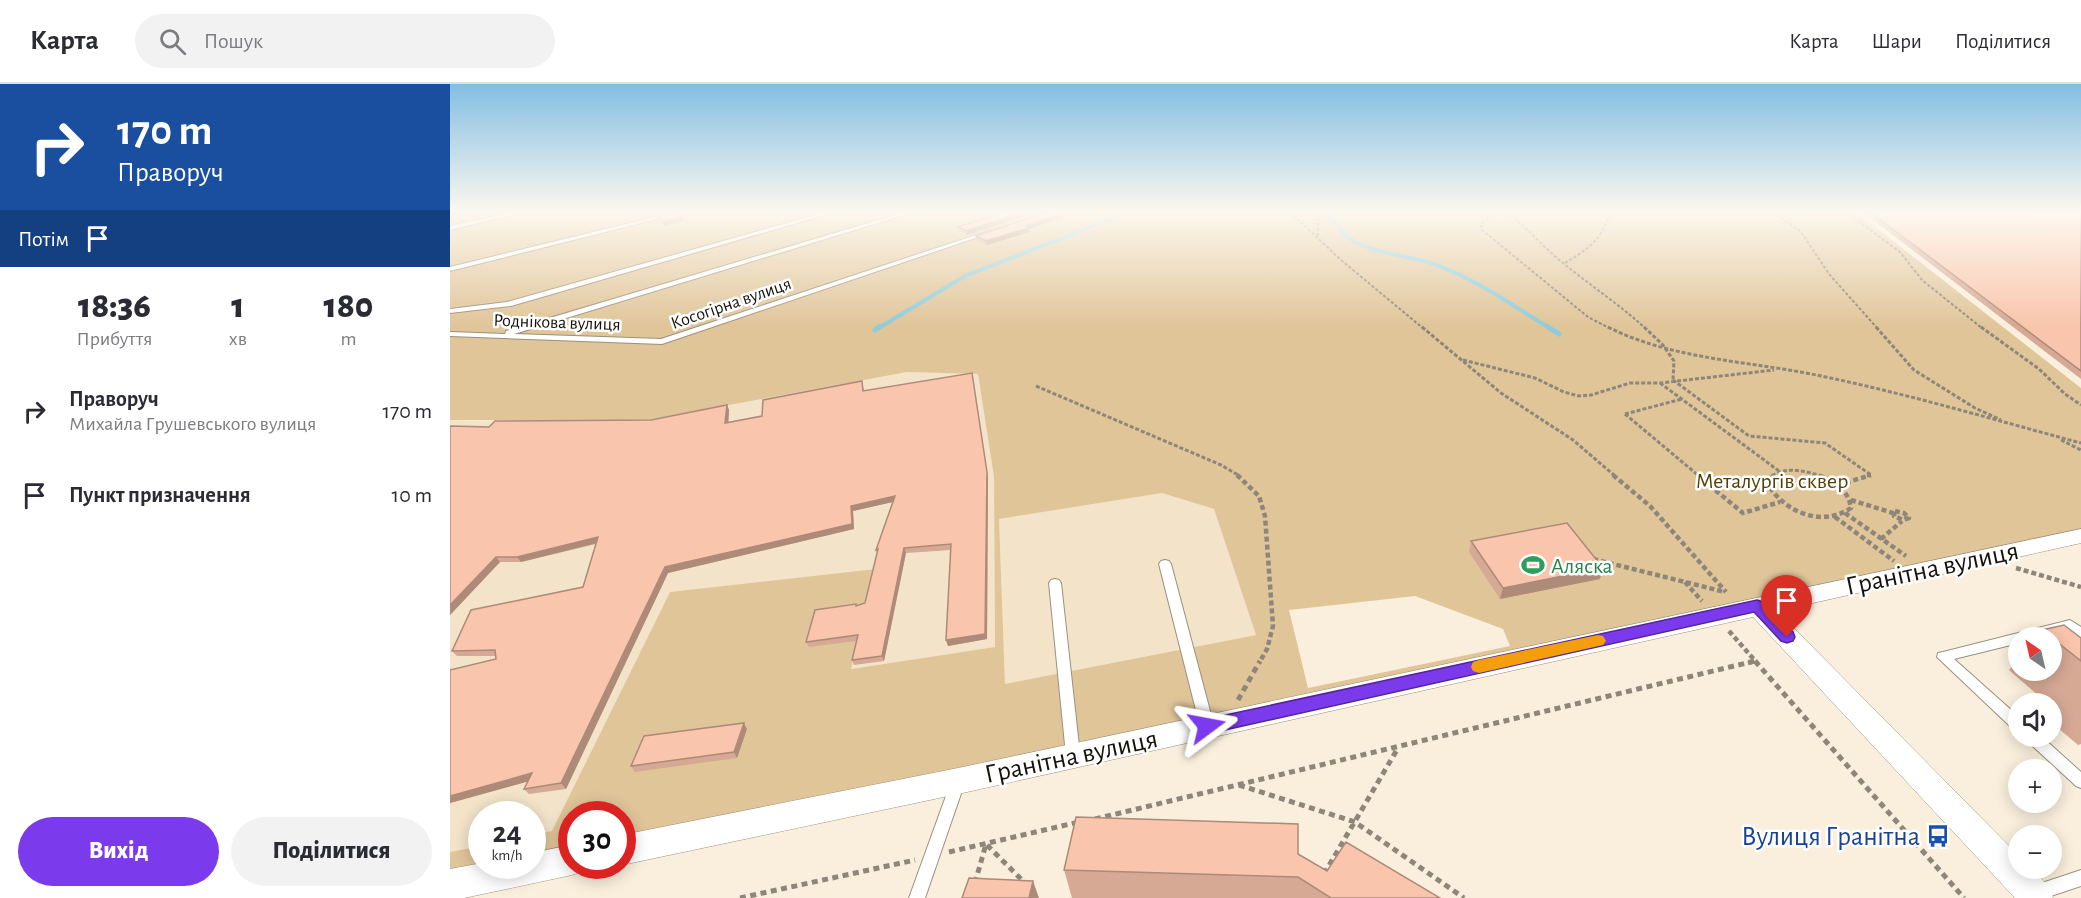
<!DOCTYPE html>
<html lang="uk">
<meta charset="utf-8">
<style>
:root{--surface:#fff;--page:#f2f2f3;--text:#2b2b33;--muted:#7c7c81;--line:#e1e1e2;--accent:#7c3aed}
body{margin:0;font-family:"Alegreya Sans",sans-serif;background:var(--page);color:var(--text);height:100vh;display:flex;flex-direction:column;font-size:22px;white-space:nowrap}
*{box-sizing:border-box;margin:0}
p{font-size:20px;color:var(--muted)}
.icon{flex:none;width:33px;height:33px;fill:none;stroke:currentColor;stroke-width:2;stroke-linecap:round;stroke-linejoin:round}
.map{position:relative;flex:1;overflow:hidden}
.drawer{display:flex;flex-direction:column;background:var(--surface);width:450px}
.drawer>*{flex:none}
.guide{background:#1a4fa0;color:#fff;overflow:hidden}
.needle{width:39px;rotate:326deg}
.controls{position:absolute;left:1558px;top:543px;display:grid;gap:12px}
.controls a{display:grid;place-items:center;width:54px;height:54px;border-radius:50%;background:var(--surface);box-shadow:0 3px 15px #0003;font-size:30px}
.speed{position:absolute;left:18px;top:717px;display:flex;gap:12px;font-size:30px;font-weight:700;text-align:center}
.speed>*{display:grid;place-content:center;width:78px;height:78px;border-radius:50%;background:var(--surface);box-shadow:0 3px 15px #0003;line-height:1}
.speed small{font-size:15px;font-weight:400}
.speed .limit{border:9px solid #d22;background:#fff;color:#111}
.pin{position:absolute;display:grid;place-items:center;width:51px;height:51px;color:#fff;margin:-62px -26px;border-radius:50% 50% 50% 0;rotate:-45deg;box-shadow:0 0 6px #0007}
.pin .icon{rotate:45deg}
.me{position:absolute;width:66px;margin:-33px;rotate:77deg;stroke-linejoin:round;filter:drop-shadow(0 0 4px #0008)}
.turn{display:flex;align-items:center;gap:21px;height:126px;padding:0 18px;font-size:27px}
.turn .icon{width:78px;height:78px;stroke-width:2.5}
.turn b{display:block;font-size:42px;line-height:51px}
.then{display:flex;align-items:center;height:57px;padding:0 18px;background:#0003;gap:12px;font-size:22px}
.eta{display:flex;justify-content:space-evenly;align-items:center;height:102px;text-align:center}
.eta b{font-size:36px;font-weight:800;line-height:42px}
.action{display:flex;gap:12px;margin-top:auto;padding:12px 18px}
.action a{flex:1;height:69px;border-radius:36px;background:var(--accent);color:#fff;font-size:24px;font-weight:800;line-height:69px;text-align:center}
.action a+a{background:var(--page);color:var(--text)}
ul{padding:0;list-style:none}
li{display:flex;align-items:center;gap:18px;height:84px;padding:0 18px}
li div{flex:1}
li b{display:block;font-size:22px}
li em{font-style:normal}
header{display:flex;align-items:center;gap:36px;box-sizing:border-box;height:84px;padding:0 30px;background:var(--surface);border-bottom:2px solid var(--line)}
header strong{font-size:28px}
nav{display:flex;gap:33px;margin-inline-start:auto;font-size:21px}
.search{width:420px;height:54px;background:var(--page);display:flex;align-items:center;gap:15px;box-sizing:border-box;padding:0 21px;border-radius:33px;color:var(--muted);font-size:22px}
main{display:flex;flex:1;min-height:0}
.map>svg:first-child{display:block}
.built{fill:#f2e3c9}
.green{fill:#e0c599;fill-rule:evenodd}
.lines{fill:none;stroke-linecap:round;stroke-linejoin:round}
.stream-far1{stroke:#8cccdc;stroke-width:4}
.stream{stroke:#8cccdc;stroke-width:5}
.lane-casing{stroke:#9a907e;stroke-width:2}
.street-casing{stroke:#9a907e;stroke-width:1}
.path-far3{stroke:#8e8679;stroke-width:2;stroke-dasharray:3 2;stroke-linecap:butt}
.path-far2{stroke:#8e8679;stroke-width:3;stroke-dasharray:4 2;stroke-linecap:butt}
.path-far1{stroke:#8e8679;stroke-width:4.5;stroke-dasharray:5 3;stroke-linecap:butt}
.path{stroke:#8e8679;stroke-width:5;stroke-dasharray:6 4.5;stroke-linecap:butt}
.lane{fill:#fff;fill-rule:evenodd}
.street{fill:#fff;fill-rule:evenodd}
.wall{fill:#d6a994}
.shaded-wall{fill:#ae8a78}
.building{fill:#f9c5ac;stroke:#ae8a78;stroke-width:1.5}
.route{fill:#7c3aed;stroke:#51269a;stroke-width:1.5}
.slow{fill:#f59e0b}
.labels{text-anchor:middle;stroke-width:5;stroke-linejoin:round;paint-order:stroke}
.far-street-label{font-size:18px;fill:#15110b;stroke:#fff}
.park-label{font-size:22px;fill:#583e01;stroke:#fff}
.leisure-label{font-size:22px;fill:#27864d;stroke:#fff;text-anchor:start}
.near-street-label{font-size:27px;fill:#15110b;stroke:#fff}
.near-transit-label{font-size:27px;fill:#164399;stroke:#fff;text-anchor:end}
</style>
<header>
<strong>Карта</strong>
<div class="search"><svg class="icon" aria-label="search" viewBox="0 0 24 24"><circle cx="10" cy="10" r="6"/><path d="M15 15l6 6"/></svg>Пошук</div>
<nav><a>Карта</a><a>Шари</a><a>Поділитися</a></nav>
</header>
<main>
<section class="drawer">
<div class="guide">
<div class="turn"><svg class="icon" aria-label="right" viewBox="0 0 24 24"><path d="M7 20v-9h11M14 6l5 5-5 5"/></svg><div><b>170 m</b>Праворуч</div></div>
<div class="then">Потім<svg class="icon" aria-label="arrive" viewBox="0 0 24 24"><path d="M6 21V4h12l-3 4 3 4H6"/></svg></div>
</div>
<div class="eta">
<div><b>18:36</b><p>Прибуття</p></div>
<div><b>1</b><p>хв</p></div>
<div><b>180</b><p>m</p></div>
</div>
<ul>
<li><svg class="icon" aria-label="right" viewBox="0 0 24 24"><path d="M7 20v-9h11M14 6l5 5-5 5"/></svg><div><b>Праворуч</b><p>Михайла Грушевського вулиця</p></div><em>170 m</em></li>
<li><svg class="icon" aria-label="arrive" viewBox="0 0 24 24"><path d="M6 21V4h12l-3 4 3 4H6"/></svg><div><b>Пункт призначення</b></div><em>10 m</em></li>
</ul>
<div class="action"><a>Вихід</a><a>Поділитися</a></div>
</section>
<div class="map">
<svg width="1631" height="814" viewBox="0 0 1631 814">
<rect width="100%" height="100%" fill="#faefdc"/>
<path class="built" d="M457 288 528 290 544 393 545 563 401 585 425 486 220 508 102 748 83 751 82 730H32L31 762 0 768V336L49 338Z
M712 409 764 425 806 551 555 600 549 435Z"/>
<path class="green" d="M0 128H1406L1631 304V452L173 765 172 730H122L121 776 0 801V768L31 762 32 782H82L83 751 102 747 220 508 426 485 401 585 545 563 544 393 528 290 457 288 192 337 0 336ZM712 409 764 425 806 551 555 600 549 435ZM965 512 1053 545 1060 562 858 604 839 526Z"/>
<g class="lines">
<path class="stream-far1" d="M871 128C885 135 891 151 905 158 930 171 958 171 984 180 1026 195 1063 222 1101 245
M427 245 515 192 679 128"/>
<path class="stream" d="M1098 243 1109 250
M425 246 429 243"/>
<g class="lane-casing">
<path id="lane" d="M63 128H74L0 146V142Z
M225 128H235L0 187V183Z
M376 128H385L61 222 0 229V225L57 218Z
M455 128H464L64 250 211 255 538 147 543 148 212 260 0 252V248L55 250 56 247Z
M715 476 719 477 721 480 764 642 762 646 757 648 752 646 750 642 709 480 711 477Z
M605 495 609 496 611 499 630 671 628 675 623 677 618 675 616 671 599 499 601 496Z
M1620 536 1631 543V555L1618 546 1591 554H1569V559L1504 575 1569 633V648L1564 646 1487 573 1488 569 1493 568Z
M1574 652H1591L1631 688V704L1626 702 1576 656Z
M508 691 513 693 515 698 475 814H459L501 698 503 693Z
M1631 786V802L1595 814H1580L1578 809 1580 803Z"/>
</g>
<g class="street-casing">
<path id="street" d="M1631 445V459L1327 527 1569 772V784H1581L1599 803 1603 814H1565L1303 533 508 710 172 781V751L508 684Z
M122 761V782H136L133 787 122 791 14 814H0V785L32 779V782H82V769Z"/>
</g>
<path class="path-far3" d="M840 128 891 176 974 245
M1046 128 1031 140V145L1138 233 1161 245
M1056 128C1072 139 1083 152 1097 165 1128 194 1165 216 1196 245
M1323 128 1351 148 1379 190 1428 245
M1396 128 1450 168 1472 196 1533 245
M868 152V135L875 128
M1115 179C1137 166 1150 157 1159 132L1167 128"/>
<path class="path-far2" d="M972 243 1051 309 1123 356 1165 392
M1158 243C1223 276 1301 277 1371 292 1458 310 1545 336 1631 359
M1194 243 1213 261 1224 277 1223 296
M1426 243 1464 286 1525 324 1551 336
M1531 243 1589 285 1615 310 1631 321
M1013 276 1085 294 1114 308 1129 312 1141 311 1180 299H1210L1324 286
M1223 296 1299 352 1375 359 1421 391
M1210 299 1329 387
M586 302 771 381 790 392
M1175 330 1249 392
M1175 330 1232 315
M1611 356 1631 366
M1322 392C1337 382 1355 387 1371 392
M1417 392 1421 391"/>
<path class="path-far1" d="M787 391 809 412 815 432 823 542 817 565 809 579
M1163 391 1200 422 1276 508
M1247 391 1293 429 1330 418
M1324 391 1317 399C1334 428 1371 444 1401 424 1398 405 1384 396 1367 391
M1388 401 1421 391
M1401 416 1443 429
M1445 427 1454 429 1459 434 1453 436 1444 432Z
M1395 429 1456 472
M1385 433 1444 477
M1431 455 1452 437
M1143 475 1275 508
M1566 484 1631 503
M1235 498 1252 517
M1279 547 1307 579
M1298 579 1305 577"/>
<path class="path" d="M1305 577 1514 814
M788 616 810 577
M789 701 905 738 1014 814
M645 735 1305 577
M499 768 629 738
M874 790 948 664
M525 799 536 760 574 798
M290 814 465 776"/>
<use href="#lane" class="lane"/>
<use href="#street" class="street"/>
</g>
<path class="wall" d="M554 128 517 151 509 147 508 143Z
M597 128H628L579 145V148L537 161 526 156V152Z
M1413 128H1631V295Z
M523 294 538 394 537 555 498 562 496 556 501 466 456 469 434 577 404 581 402 576 406 557 359 563 356 558 407 522 415 519 427 469 426 466 443 418 403 427 404 445 218 489 116 705 79 710 74 705 78 697 0 719V586L46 575 45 572H7L2 567 133 503 146 460 71 478H50L0 531V342L39 343 201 336 277 321 279 326 278 339 312 332 412 297 414 307Z
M1021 457 1150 495 1050 515 1019 468Z
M1592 546 1631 554V660L1628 661 1602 639 1610 629 1602 623V620H1598L1559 586 1569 574V586H1602V554H1586Z
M297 645 287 674 185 688 181 682Z
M848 770 877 787 990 814H622L614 786Z"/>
<path class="shaded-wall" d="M201 128H216L203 131Z
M573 128H586L517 151 516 147Z
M616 128H628L579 145V148L537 161 536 157Z
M232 133 233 137 214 142 213 138Z
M522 289 538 394 537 555 498 562 496 556Z
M277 321 279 326 278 345 275 339Z
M445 412 447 417 403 427 404 445 218 489 116 705 111 699 215 483 401 422Z
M148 453 151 458 71 478 67 473Z
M454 464 456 469 434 577 432 572Z
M46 473 50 478 0 531V521Z
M1153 484 1150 495 1050 515 1053 504Z
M294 639 297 645 287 674 284 668Z
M82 689 87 695 0 719V712Z
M583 797 589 814H579Z"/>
<path class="building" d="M226 128 232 133 213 138 207 133Z
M554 128H573L516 147 508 143Z
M597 128H616L576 142 579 144 536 157 526 152Z
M1420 128H1631V287Z
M522 289 537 388 535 550 496 556 501 460 454 464 432 572 402 576 408 551 356 558 365 526 406 520V522L415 519 428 465 426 466 445 412 401 422 402 440 215 483 111 699 74 705 82 689 0 712V586L46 575 45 566 2 567 21 526 133 503 148 453 67 473H46L0 521V342L39 343 45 337 201 336 277 321 275 339 312 332 313 316 412 297 413 307Z
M1117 439 1153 484 1053 504 1021 457Z
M1614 541 1631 554V577L1592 546Z
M294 639 284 668 181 682 194 652Z
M626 733 848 740V770L877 787 896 758 990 814H881L848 793 614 786Z
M519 794 583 797 579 814H512Z"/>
<linearGradient id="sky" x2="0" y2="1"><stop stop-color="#83bee3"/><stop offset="0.53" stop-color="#fdf8ef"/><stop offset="1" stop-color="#fdf8ef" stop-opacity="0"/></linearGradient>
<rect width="1631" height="242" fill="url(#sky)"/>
<path class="route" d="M1307 516 1313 518 1343 548 1345 553 1343 557 1337 559 1331 557 1304 528 757 650 751 648 748 642 751 637 757 635Z"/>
<path class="slow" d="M1148 551 1153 552 1156 557 1153 561 1029 589 1023 587 1021 583 1023 578 1029 576Z"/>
<defs>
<g id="stadium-bare" transform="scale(1.8)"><path d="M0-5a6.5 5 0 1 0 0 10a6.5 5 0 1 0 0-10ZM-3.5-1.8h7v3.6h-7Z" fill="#2e9e5b" stroke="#fff" stroke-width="2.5" paint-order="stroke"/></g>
<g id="bus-bare" transform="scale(1.8)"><path d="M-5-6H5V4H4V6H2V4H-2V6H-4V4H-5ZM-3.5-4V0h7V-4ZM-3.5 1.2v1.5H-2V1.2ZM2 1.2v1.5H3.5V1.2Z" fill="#1a4fb4" stroke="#fff" stroke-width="2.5" paint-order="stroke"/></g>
</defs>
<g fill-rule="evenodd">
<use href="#stadium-bare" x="1083" y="481"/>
<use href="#bus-bare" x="1488" y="752"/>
</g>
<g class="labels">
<g class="far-street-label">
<text transform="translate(281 219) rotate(-19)" y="6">Косогірна вулиця</text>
<text transform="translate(107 238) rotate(2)" y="6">Роднікова вулиця</text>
</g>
<g class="park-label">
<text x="1322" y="404">Металургів сквер</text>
</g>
<g class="leisure-label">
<text x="1101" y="489">Аляска</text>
</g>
<g class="near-street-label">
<text transform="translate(1482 484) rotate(-12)" y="9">Гранітна вулиця</text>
<text transform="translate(621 672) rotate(-12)" y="9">Гранітна вулиця</text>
</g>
<g class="near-transit-label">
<text x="1470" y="761">Вулиця Гранітна</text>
</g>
</g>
</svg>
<div class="controls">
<a><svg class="needle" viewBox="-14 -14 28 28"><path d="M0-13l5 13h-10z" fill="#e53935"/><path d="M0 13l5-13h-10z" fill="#7c7c81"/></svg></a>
<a><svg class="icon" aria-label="sound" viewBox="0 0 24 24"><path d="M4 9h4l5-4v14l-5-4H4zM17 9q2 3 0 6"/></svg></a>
<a>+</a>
<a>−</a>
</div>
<div class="speed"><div>24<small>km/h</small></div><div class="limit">30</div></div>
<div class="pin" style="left:1337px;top:553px;background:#d93025"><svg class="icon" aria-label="arrive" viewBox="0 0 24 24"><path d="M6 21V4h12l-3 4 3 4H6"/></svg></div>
<svg class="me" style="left:757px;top:642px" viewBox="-20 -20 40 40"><path d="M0-17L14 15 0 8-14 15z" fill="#7c3aed" stroke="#fff" stroke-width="4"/></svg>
</div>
</main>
